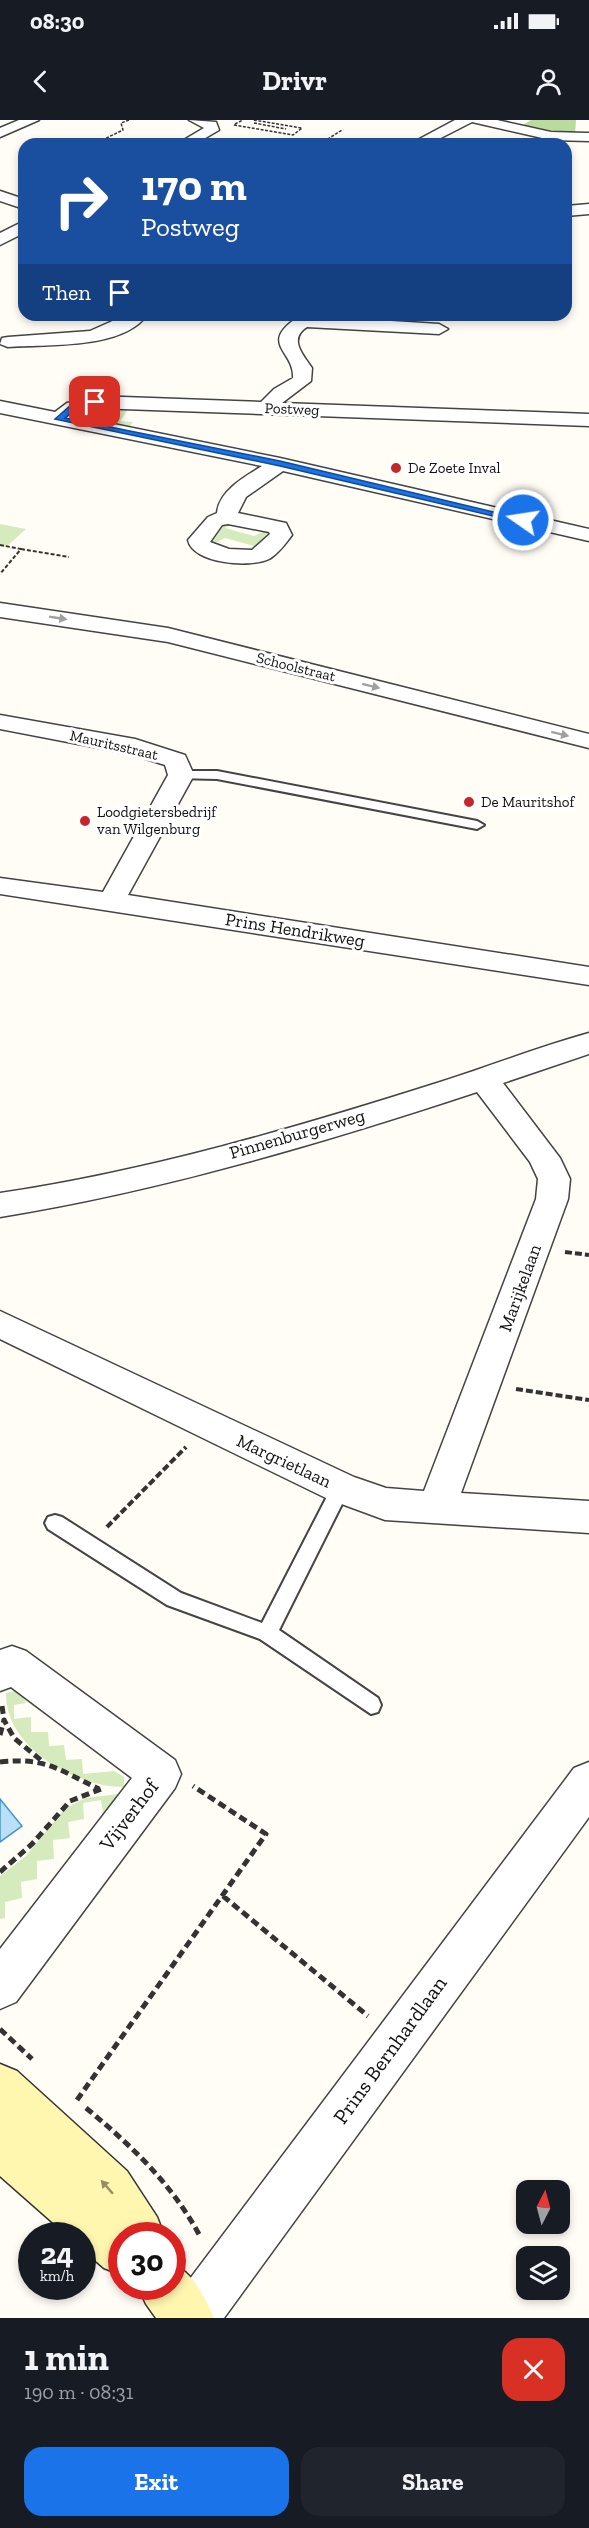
<!DOCTYPE html>
<meta charset="utf-8">
<style>
:root{--surface:#171b24;--page:#20242c;--text:#f1f3f6;--muted:#9ea1a6;--accent:#1a73e8}
body{margin:0;font-family:"Zilla Slab",serif;background:var(--page);color:var(--text);height:100vh;display:flex;flex-direction:column;font-size:22px;white-space:nowrap}
*{box-sizing:border-box;margin:0}
p{font-size:20px;color:var(--muted)}
.icon{flex:none;width:33px;height:33px;fill:none;stroke:currentColor;stroke-width:2;stroke-linecap:round;stroke-linejoin:round}
.map{position:relative;height:2198px;overflow:hidden}
.side{display:flex;flex-direction:column;background:var(--surface);flex:1}
.side>*{flex:none}
.banner{position:absolute;left:18px;top:18px;width:554px;height:183px;border-radius:18px;box-shadow:0 3px 9px #0003;background:#1a4fa0;color:#fff;overflow:hidden}
.needle{width:39px;rotate:6deg}
.fabs{position:absolute;left:516px;top:2060px;display:grid;gap:12px}
.fabs a{display:grid;place-items:center;width:54px;height:54px;border-radius:12px;background:var(--surface);box-shadow:0 3px 9px #0003;font-size:30px}
.speed{position:absolute;left:18px;top:2102px;display:flex;gap:12px;font-size:30px;font-weight:700;text-align:center}
.speed>*{display:grid;place-content:center;width:78px;height:78px;border-radius:50%;background:var(--surface);box-shadow:0 3px 9px #0003;line-height:1}
.speed small{font-size:15px;font-weight:400}
.speed .limit{border:9px solid #d22;background:#fff;color:#111}
.pin{position:absolute;display:grid;place-items:center;width:51px;height:51px;color:#fff;margin:-26px;border-radius:12px;box-shadow:0 3px 9px #0006}
.me{position:absolute;width:66px;margin:-33px;rotate:283deg;stroke-linejoin:round;filter:drop-shadow(0 0 4px #0008)}
.turn{display:flex;align-items:center;gap:21px;height:126px;padding:0 24px;font-size:27px}
.turn .icon{width:78px;height:78px;stroke-width:2.5}
.turn b{display:block;font-size:42px;line-height:51px}
.then{display:flex;align-items:center;height:57px;padding:0 24px;background:#0003;gap:12px;font-size:22px}
.round{display:grid;place-items:center;flex:none;width:63px;height:63px;border-radius:18px;background:var(--page)}
.head{display:flex;align-items:center;justify-content:space-between;height:102px;padding:0 24px}
h1{font-size:36px;font-weight:700;line-height:45px}
.primary-button{display:flex;gap:12px;margin-top:auto;padding:12px 24px}
.primary-button a{flex:1;height:69px;border-radius:18px;background:var(--accent);color:#fff;font-size:24px;font-weight:700;line-height:69px;text-align:center}
.primary-button a+a{background:var(--page);color:var(--text)}
.status{display:flex;justify-content:space-between;align-items:center;height:42px;padding:0 30px;background:var(--surface);direction:ltr}
.status svg{height:16px;fill:currentColor}
header{display:flex;justify-content:space-between;align-items:center;height:78px;padding:0 24px;background:var(--surface);font-size:27px;font-weight:700}
.map>svg:first-child{display:block}
.green{fill:#d5ebbd}
.forest{fill:#b9dc9c}
.water{fill:#b9e0f7;stroke:#3f96cf;stroke-width:1.5}
.lines{fill:none;stroke-linecap:round;stroke-linejoin:round}
.service-casing{stroke:#444;stroke-width:4}
.minor-casing{stroke:#444;stroke-width:3}
.secondary-casing{stroke:#333;stroke-width:3}
.path-far3{stroke:#333;stroke-width:1.5;stroke-dasharray:3 1.5;stroke-linecap:butt}
.path-far2{stroke:#333;stroke-width:2;stroke-dasharray:4 2;stroke-linecap:butt}
.path-far1{stroke:#333;stroke-width:4;stroke-dasharray:7 3;stroke-linecap:butt}
.path{stroke:#333;stroke-width:5;stroke-dasharray:8 4.5;stroke-linecap:butt}
.service{fill:#fff;fill-rule:evenodd}
.minor{fill:#fff;fill-rule:evenodd}
.secondary{fill:#fff6b0;fill-rule:evenodd}
.oneway{fill:#a0a0a0}
.oneway2{fill:#948f68}
.route{fill:#1a73e8;stroke:#114b97;stroke-width:1.5}
.poi-dot{fill:#c4262e;stroke:#fff;stroke-width:2}
.labels{text-anchor:middle;stroke-width:6;stroke-linejoin:round;paint-order:stroke}
.far-street-label{font-size:15px;fill:#111;stroke:#fff}
.far-poi-label{font-size:15px;fill:#111;stroke:#fff;text-anchor:start}
.street-label{font-size:18px;fill:#111;stroke:#fff}
.near-street-label{font-size:21px;fill:#111;stroke:#fff}
</style>
<div class="status"><b>08:30</b><svg viewBox="0 0 49 12"><path d="M0 12V9h3v3zM5 12V6h3v6zM10 12V3h3v9zM15 12V0h3v12zM26 1h20v11H26zM47 4h2v5h-2z"/></svg></div>
<header><svg class="icon" aria-label="back" viewBox="0 0 24 24"><path d="M15 5l-7 7 7 7"/></svg>Drivr<svg class="icon" aria-label="person" viewBox="0 0 24 24"><circle cx="12" cy="8" r="4"/><path d="M4 21q1-7 8-7t8 7"/></svg></header>
<div class="map">
<svg width="589" height="2198" viewBox="0 0 589 2198">
<rect width="100%" height="100%" fill="#fffdf5"/>
<path class="green" d="M98 287 129 288 120 301 133 302 130 306 91 298Z
M237 402 225 408 254 416 269 409 273 412 259 429 242 433 254 426 225 418 210 426 206 420 222 403Z
M0 404 26 409 6 427 0 426Z
M14 1571 21 1572 26 1583 14 1585V1599L31 1597V1612H48L49 1626 64 1625 66 1640 82 1639 83 1654 114 1651 124 1657V1667C75 1667 5 1627 6 1573Z
M119 1674V1679L103 1692 101 1680 83 1683 84 1699 68 1702 70 1718 53 1720 54 1739 37 1741V1759L21 1762 22 1778 5 1782V1798L0 1799V1756L26 1736 64 1689 85 1678Z"/>
<path class="forest" d="M531 0H576L575 15 523 5Z"/>
<path class="water" d="M0 1679 22 1706 0 1722Z"/>
<g class="lines">
<g class="service-casing">
<path id="service" d="M181 651H217L477 701 484 705 477 709 217 659 176 658 175 655Z
M341 1360 348 1363 350 1368 279 1510 378 1578 381 1585 378 1592 371 1594 260 1519 167 1485 48 1409 45 1403 48 1397 55 1395 62 1397 181 1473 262 1503 334 1363Z"/>
</g>
<g class="minor-casing">
<path id="minor" d="M19 0H39L0 17V8Z
M189 0 216 2 219 10 195 24H177L204 8Z
M455 0H497L551 12 586 13H589V21L551 20 472 2 429 24H410Z
M0 71 24 79V89L0 81Z
M589 84V94L566 96V86Z
M24 101V113L0 125V113Z
M126 195H147C122 230 46 224 8 227L0 224 2 218 8 217 90 211Z
M301 195 374 200 376 195H394L391 201 439 204 448 209 439 214 307 207C288 219 303 235 312 248L311 261 282 283 589 294V306L95 288 81 291 74 296 280 338 589 409V421L283 351 246 377 238 393 286 403 292 415C286 423 278 434 269 439 251 448 193 444 188 420L208 397 217 393C219 371 244 357 262 346L0 293V281L55 292 67 283 95 276 261 282 274 269 293 258C295 230 256 224 301 195ZM228 404 269 412 270 414 252 430 229 429 210 422 222 405Z
M0 483 168 508 589 614V628L168 522 0 497Z
M0 595 135 619 185 635 194 655 128 775 589 847V865L0 774V758L103 772 168 655 165 645 130 634 0 609Z
M589 913V934L503 963 560 1038 570 1059 568 1079 461 1373 589 1381V1413L385 1400 328 1379 0 1219V1191L354 1357 386 1368 424 1371 536 1079 538 1059 530 1042 477 972C322 1023 161 1071 0 1097V1073C148 1051 295 1008 437 963 488 947 538 927 589 913Z
M12 1526 26 1531 175 1640 181 1654 175 1668 16 1882 0 1889V1829L132 1658 11 1567 0 1571V1530Z
M589 1642V1697L224 2198H166L174 2180 574 1648Z"/>
</g>
<g class="secondary-casing">
<path id="secondary" d="M0 1944 17 1951 127 2051 157 2097 164 2115H122V2155L104 2148 82 2129V2115H67L0 2056Z
M172 2144C193 2152 206 2179 214 2198H156L146 2184 138 2166H172Z"/>
</g>
<path class="path-far3" d="M254 3 286 9
M235 4 243 0
M234 5 293 15 302 8 253 0
M94 24 123 10 121 3 129 0
M320 24 342 10"/>
<path class="path-far2" d="M0 425 21 429 0 454
M21 429 69 437"/>
<path class="path-far1" d="M565 1132 589 1135
M516 1269 589 1280
M107 1407 186 1327"/>
<path class="path" d="M2 1586 4 1600
M0 1615 4 1600 14 1618 42 1641
M0 1642C46 1637 59 1650 99 1669
M0 1752 32 1724 70 1681 101 1669
M223 1776 368 1896
M0 1909 32 1939
M77 1980 266 1714 193 1666
M86 1988C132 2026 173 2065 201 2118"/>
<use href="#service" class="service"/>
<use href="#minor" class="minor"/>
<use href="#secondary" class="secondary"/>
</g>
<defs><path id="oneway-solid" d="M-6-.8H1V-3.2L6.5 0L1 3.2V.8H-6Z" transform="scale(1.5)"/></defs>
<g class="oneway">
<use href="#oneway-solid" transform="translate(58 498) rotate(9)"/>
<use href="#oneway-solid" transform="translate(371 566) rotate(14)"/>
<use href="#oneway-solid" transform="translate(560 614) rotate(14)"/>
</g>
<use class="oneway2" href="#oneway-solid" transform="translate(107 2067) rotate(-131)"/>
<path class="route" d="M95 280 98 284 77 289 65 298 280 341 527 400 523 403 280 346 55 299 71 285Z"/>
<g class="poi-dot">
<circle cx="396" cy="348" r="6"/>
<circle cx="469" cy="682" r="6"/>
<circle cx="85" cy="701" r="6"/>
</g>
<g class="labels">
<g class="far-street-label">
<text transform="translate(292 289) rotate(2)" y="5">Postweg</text>
<text transform="translate(296 547) rotate(14)" y="5">Schoolstraat</text>
<text transform="translate(114 625) rotate(13)" y="5">Mauritsstraat</text>
</g>
<g class="far-poi-label">
<text x="408" y="353">De Zoete Inval</text>
<text x="481" y="687">De Mauritshof</text>
<text x="97" y="697">Loodgietersbedrijf<tspan x="97" dy="17">van Wilgenburg</tspan></text>
</g>
<g class="street-label">
<text transform="translate(295 810) rotate(9)" y="6">Prins Hendrikweg</text>
<text transform="translate(297 1014) rotate(-16)" y="6">Pinnenburgerweg</text>
<text transform="translate(520 1168) rotate(-70)" y="6">Marijkelaan</text>
<text transform="translate(284 1341) rotate(25)" y="6">Margrietlaan</text>
</g>
<g class="near-street-label">
<text transform="translate(129 1695) rotate(-53)" y="7">Vijverhof</text>
<text transform="translate(390 1930) rotate(-54)" y="7">Prins Bernhardlaan</text>
</g>
</g>
</svg>
<div class="fabs">
<a><svg class="needle" viewBox="-14 -14 28 28"><path d="M0-13l5 13h-10z" fill="#e53935"/><path d="M0 13l5-13h-10z" fill="#9ea1a6"/></svg></a>
<a><svg class="icon" aria-label="layers" viewBox="0 0 24 24"><path d="M12 4l9 5-9 5-9-5zM3 14l9 5 9-5"/></svg></a>
</div>
<div class="speed"><div>24<small>km/h</small></div><div class="limit">30</div></div>
<div class="pin" style="left:95px;top:282px;background:#d93025"><svg class="icon" aria-label="arrive" viewBox="0 0 24 24"><path d="M6 21V4h12l-3 4 3 4H6"/></svg></div>
<svg class="me" style="left:523px;top:400px" viewBox="-20 -20 40 40"><circle r="17" fill="#1a73e8" stroke="#fff" stroke-width="3"/><path d="M0-11L8 9 0 5-8 9z" fill="#fff"/></svg>
<div class="banner">
<div class="turn"><svg class="icon" aria-label="right" viewBox="0 0 24 24"><path d="M7 20v-9h11M14 6l5 5-5 5"/></svg><div><b>170 m</b>Postweg</div></div>
<div class="then">Then<svg class="icon" aria-label="arrive" viewBox="0 0 24 24"><path d="M6 21V4h12l-3 4 3 4H6"/></svg></div>
</div>
</div>
<section class="side">
<div class="head"><div><h1>1 min</h1><p>190 m · 08:31</p></div><a class="round" style="background:#d93025;color:#fff"><svg class="icon" aria-label="close" viewBox="0 0 24 24"><path d="M6 6l12 12M18 6L6 18"/></svg></a></div>
<div class="primary-button"><a>Exit</a><a>Share</a></div>
</section>
